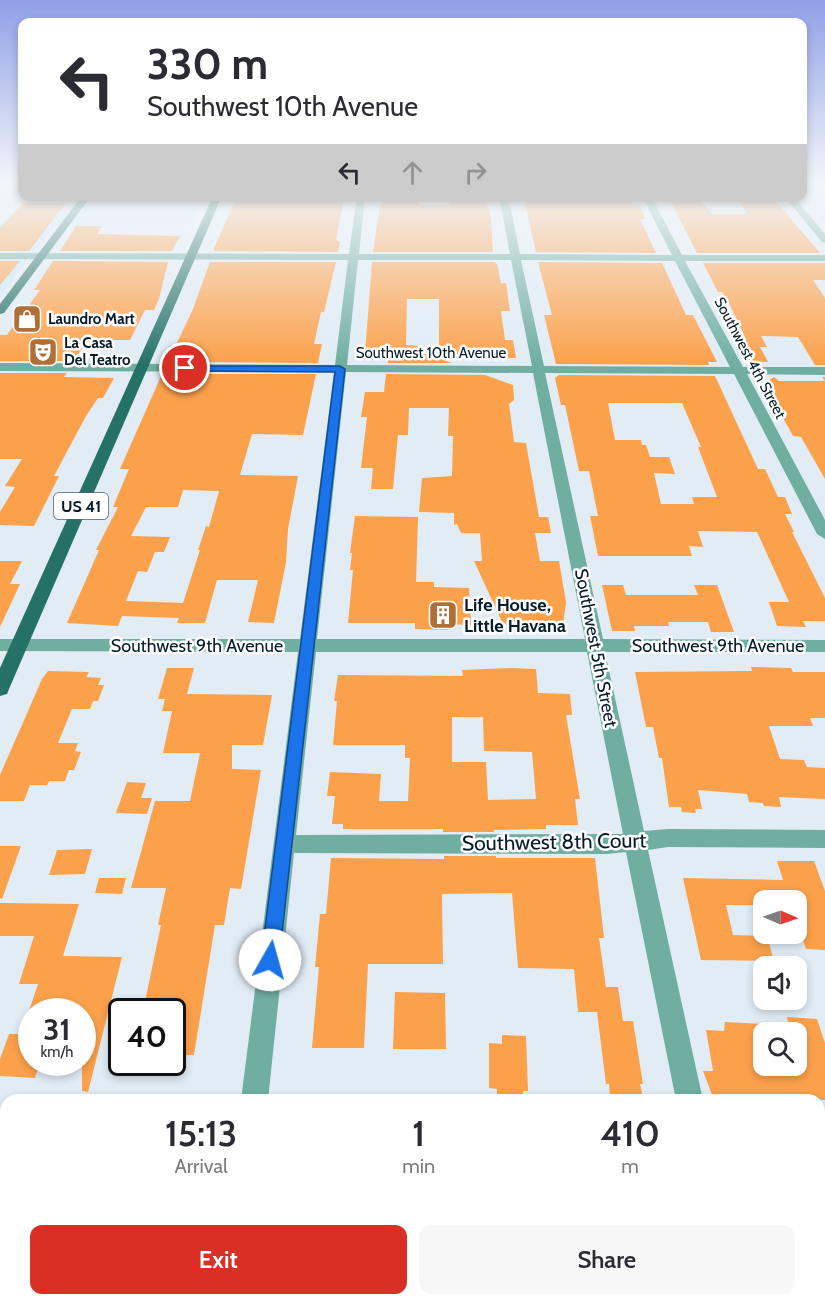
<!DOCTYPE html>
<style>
:root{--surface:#fff;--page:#f7f7f7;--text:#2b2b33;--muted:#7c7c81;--accent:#d93025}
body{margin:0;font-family:Cabin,sans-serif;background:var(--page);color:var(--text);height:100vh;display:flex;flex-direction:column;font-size:22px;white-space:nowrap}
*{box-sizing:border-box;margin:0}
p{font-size:20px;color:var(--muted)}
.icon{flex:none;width:33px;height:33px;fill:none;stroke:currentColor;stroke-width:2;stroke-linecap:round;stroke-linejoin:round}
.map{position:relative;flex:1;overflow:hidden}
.sheet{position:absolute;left:0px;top:1094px;width:825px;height:212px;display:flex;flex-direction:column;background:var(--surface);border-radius:18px 18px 0 0;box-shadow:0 3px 9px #0003}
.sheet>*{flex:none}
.hud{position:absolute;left:18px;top:18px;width:789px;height:183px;border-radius:12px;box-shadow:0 3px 9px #0003;background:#fff;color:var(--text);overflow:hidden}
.needle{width:39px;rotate:92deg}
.buttons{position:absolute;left:753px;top:890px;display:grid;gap:12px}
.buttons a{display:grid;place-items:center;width:54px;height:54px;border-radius:12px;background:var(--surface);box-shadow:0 3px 9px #0003;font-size:30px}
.speed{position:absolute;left:18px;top:998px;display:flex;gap:12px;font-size:30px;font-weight:700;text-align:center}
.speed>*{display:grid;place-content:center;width:78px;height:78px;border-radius:50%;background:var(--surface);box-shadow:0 3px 9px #0003;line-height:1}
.speed small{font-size:15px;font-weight:400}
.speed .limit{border:3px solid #111;border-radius:9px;background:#fff;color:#111}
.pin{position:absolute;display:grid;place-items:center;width:51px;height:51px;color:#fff;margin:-26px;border:3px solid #fff;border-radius:50%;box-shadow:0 2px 6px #0007}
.me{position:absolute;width:66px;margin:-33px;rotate:7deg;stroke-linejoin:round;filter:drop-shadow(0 0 4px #0008)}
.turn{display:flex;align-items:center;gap:21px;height:126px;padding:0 30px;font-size:27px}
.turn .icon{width:78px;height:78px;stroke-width:2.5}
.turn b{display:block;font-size:42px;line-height:51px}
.lanes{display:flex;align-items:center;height:57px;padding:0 30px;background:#0003;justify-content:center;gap:30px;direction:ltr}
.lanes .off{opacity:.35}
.eta{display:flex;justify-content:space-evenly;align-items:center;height:102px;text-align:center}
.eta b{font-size:36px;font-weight:600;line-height:42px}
.action{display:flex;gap:12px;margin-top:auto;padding:12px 30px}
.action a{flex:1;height:69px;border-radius:12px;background:var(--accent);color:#fff;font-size:24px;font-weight:600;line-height:69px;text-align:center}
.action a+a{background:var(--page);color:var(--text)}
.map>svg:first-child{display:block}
.built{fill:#cee7fa}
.building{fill:#fca14b;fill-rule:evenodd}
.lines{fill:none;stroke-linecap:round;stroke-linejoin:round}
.minor{fill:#70aea2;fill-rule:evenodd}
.major{fill:#267165;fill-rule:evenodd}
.route{fill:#1a73e8;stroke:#114b97;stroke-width:1.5}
.labels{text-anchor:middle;stroke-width:5;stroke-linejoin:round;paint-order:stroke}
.far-poi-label{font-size:15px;font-weight:bold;fill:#051c2b;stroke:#fff;text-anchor:start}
.far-street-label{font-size:15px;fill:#051c2b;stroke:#fff}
.shield{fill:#fff;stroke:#50606b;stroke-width:1.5}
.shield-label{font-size:16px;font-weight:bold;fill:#051c2b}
.poi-label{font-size:18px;font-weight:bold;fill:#051c2b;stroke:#fff;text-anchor:start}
.street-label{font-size:18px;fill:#051c2b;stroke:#fff}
.near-street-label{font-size:21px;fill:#051c2b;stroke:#fff}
</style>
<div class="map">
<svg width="825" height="1304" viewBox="0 0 825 1304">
<rect width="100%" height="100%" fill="#e1ecf5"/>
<path class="built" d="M803 181H825V223L802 197Z
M95 197H205L191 225H55L0 295V225L8 217 17 216 22 210 85 209Z"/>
<path class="building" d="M237 197 344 198 336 240 340 242 338 252 214 251V248Z
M449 198H486L491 219 493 252H373L380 205H382L383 200H419V205H449Z
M524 198 630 199 632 205H639L645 219H640L656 253 536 252Z
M669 198 698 199 713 214H748L737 199H774L820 253H697Z
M23 203H66L29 251H0V228Z
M76 226H102L97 234 180 236 172 251H60Z
M0 261H20L0 285Z
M53 261 168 262 159 299 154 310H145L130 340H87L74 361H0V335H7L40 290H34Z
M210 262H336L324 312H321L314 344H322L318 363 168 362 193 309Z
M372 262H494L497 264 501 283H506L510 311H501L505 340H513L516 358 439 357V299H407L406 345 423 346 422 353 452 363H388V360H372L370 358 371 353H365Z
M538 262 662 263 686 315H693L717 362H708L709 365 556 364 544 315H552Z
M703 263H825V280H813L825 298V365H815L798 337 761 336 767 347H760L768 362H749L737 338 746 339 728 301 722 292H718Z
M0 373H67L64 377 114 378 103 398H98L86 416 54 476H59L34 526 0 525V512L15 487 5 486 22 459H0Z
M162 374H316L303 435 252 434 240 475 298 476 288 529 286 562 274 623 248 622 258 580H217L205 623H177L179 618 122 616 118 626 67 623 99 550H96L118 507H113L129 469H120ZM183 490 219 491 209 527 206 526 198 550H200L183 603 126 601 138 571 147 572 155 552H164L170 537 131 536 146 507H178Z
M386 374 485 375 513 385 514 400 509 404 514 442 526 443 539 517H548L551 533H535L540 561H559L566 602 563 625 531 620 503 624 474 561H482L480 533H461L457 524 454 525V513L419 512 422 478 452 476 453 436H448L449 408H409L408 435H398L393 489H371L373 468H361L367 417H361L365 392H384Z
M559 375 715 376 758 469H765L778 497H785L792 514H785L794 532H792L825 598V621H803L806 627 777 626 769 602H789L757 532 698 531 703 547 689 546 692 556H598L590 516H598L589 471H579L565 405H561L555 378ZM608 403H682L701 447H698L717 497H692L694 504H661L654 473 675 474 669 457H650L646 445H642L641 440H615Z
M774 377 779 381H825L822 377H825V479L801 437 793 436 777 407H772L761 386Z
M355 516 418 517 416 582H434V587L469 588 471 625 448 624V630L415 629V623H348L353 570H350L352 553H350Z
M0 561H22L10 584H20L0 627Z
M602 585H623L626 595H698L694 585H717L734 632H711L708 622H668L669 626H634L635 631H612Z
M751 667 791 668 793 672H825V718H810L813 726H769L780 759 804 760 807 767 825 768V799L779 797 781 807 764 806 763 803 749 802 747 794 698 790 702 809H695L696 813 682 812 681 807H669L662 758H659L653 727H646L635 672 752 671Z
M167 668H194L187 694 272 695 263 745H232V769L261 770 241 889 230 888 224 925H215L194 1055H172V1011H143L161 925H158L166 888H131L155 801H190L200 753H163L172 711H162L165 699H158Z
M512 668 536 669 538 693 570 694 572 715H566L580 799H575L578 825H546V829L494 830V832H443V829H343V824H332L335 796H327L330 772 381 774 379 801H408L410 758H405V745H333L337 701H334L338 675 463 676 462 670ZM452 717H483L484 751 532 752 536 799 488 800 486 762H452Z
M48 671 89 672 86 677 101 678 98 685H104L98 701H93L90 709H72L58 743H78L75 751 81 752 74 770H69L65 781H49L47 785H30L24 801H0V775L42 679Z
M127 782 146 783 141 798H152L147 814 116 813Z
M0 846H21L2 899 0 898Z
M92 849 85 874 49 875 57 850Z
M444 856H496V858H595L604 938H599L606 987H618L623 1021H633L643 1084H640L643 1097 610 1096 609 1084H606L597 1012H578L574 969 518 968 512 893 442 894 443 964H368L364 1048H312L319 967H315L320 914H326L331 858 444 859Z
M777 861H814L825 891V950L806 949 796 920V900H764V905H726L733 935 767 936 774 961 701 960 683 878 783 880Z
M99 878H126L122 894 95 893Z
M0 903 79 904 63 956 122 957 88 1092 82 1091V1011H29L38 984H19L34 936H0Z
M395 992 445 993 446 1049H393Z
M787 1017 817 1019 825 1043V1100H714L703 1071H713L706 1030 724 1031 725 1022 764 1024V1065H796V1032H790Z
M9 1034H32V1062H40L35 1078 0 1076V1059Z
M502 1035 526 1036 528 1091H523V1100L497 1099V1089L489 1088V1043L502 1044Z"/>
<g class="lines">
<path class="minor" d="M357 196H365L359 254H510L499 196H508L520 254 672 255 642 196H651L682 255H825V261H685L743 367H825V375L747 374 825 520V539L817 534 734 374 545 373 603 639 825 640V652H605L644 831 668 829 825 830V848L668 847 648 850 703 1100H676L626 852 607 854 294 853 268 1100H241L298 652 0 651V639H300L334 372 0 371V363L335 365 348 260 0 259V253L349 254ZM358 260H511L532 366 347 365ZM521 260 675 261 730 367 544 366ZM346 372 533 373 585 639H317ZM316 652H587L623 834 296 835Z
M784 196H793L825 234V243L822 242Z
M214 1299H246V1304H214Z
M716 1299H748L749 1304H717Z"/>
<path class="major" d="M82 196H91L4 313 0 314V304Z
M213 196H222L9 689 7 694 0 696V668Z
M0 1126H6V1154H0Z
M819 1126H825V1154H819Z"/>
</g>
<linearGradient id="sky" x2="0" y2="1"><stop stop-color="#8fa0e7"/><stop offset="0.5" stop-color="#f2f6fa"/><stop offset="1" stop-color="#f2f6fa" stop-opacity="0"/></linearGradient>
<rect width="825" height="364" fill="url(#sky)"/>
<path class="route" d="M182 366H340L345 369 279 960 277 966 270 969 264 966 261 960 335 372 185 371 182 370Z"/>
<defs>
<g id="shop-square" transform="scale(1.5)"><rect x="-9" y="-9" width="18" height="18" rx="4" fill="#ae7036" stroke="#fff"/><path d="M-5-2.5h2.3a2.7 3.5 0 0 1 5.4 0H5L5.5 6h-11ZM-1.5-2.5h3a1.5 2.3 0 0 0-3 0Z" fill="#fff"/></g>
<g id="theatre-square" transform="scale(1.5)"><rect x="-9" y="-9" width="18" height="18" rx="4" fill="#ae7036" stroke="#fff"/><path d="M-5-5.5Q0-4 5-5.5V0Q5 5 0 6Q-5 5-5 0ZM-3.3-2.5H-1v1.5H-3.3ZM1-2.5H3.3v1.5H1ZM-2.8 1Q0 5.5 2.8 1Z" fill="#fff"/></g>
<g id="building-square" transform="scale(1.5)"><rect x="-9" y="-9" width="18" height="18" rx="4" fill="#ae7036" stroke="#fff"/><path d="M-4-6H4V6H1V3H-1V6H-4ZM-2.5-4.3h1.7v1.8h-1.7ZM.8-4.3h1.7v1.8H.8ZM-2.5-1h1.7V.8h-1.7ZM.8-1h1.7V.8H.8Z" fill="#fff"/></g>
</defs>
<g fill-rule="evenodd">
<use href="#shop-square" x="27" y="319"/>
<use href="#theatre-square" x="43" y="352"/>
<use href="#building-square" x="443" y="615"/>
</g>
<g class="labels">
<g class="far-poi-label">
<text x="48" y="324">Laundro Mart</text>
<text x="64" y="348">La Casa<tspan x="64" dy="17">Del Teatro</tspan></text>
</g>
<g class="far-street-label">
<text x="431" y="358">Southwest 10th Avenue</text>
<text transform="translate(750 358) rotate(62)" y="5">Southwest 4th Street</text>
</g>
<rect class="shield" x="54" y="493" width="54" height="26" rx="4.5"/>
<g class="shield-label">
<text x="81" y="512">US 41</text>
</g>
<g class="poi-label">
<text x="464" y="611">Life House,<tspan x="464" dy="21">Little Havana</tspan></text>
</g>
<g class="street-label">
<text x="197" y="652">Southwest 9th Avenue</text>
<text x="718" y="652">Southwest 9th Avenue</text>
<text transform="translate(596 648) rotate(79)" y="6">Southwest 5th Street</text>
</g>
<g class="near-street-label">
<text transform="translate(554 842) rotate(-1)" y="7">Southwest 8th Court</text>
</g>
</g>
</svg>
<div class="buttons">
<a><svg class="needle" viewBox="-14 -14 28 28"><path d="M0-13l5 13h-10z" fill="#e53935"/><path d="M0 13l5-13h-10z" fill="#7c7c81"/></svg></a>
<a><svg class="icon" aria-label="sound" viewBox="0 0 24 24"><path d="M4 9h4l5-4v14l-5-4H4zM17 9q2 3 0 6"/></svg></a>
<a><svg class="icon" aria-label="search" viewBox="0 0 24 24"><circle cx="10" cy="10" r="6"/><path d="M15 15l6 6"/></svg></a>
</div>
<div class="speed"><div>31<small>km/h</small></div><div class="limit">40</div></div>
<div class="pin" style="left:185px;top:368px;background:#d93025"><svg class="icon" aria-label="arrive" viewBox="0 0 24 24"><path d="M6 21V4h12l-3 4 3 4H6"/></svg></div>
<svg class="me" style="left:270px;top:960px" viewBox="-20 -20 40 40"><circle r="19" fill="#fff"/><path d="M0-13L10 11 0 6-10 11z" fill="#1a73e8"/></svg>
<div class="hud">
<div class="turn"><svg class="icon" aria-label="left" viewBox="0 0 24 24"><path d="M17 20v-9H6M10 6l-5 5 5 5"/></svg><div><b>330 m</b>Southwest 10th Avenue</div></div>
<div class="lanes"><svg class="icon" aria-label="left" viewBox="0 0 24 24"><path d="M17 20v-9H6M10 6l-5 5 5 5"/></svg><svg class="icon off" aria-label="ahead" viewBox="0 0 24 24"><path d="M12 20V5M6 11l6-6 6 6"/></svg><svg class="icon off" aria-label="right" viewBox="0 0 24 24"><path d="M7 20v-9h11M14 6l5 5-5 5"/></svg></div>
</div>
<section class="sheet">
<div class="eta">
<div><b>15:13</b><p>Arrival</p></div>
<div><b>1</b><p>min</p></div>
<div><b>410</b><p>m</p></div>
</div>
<div class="action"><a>Exit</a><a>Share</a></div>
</section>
</div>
